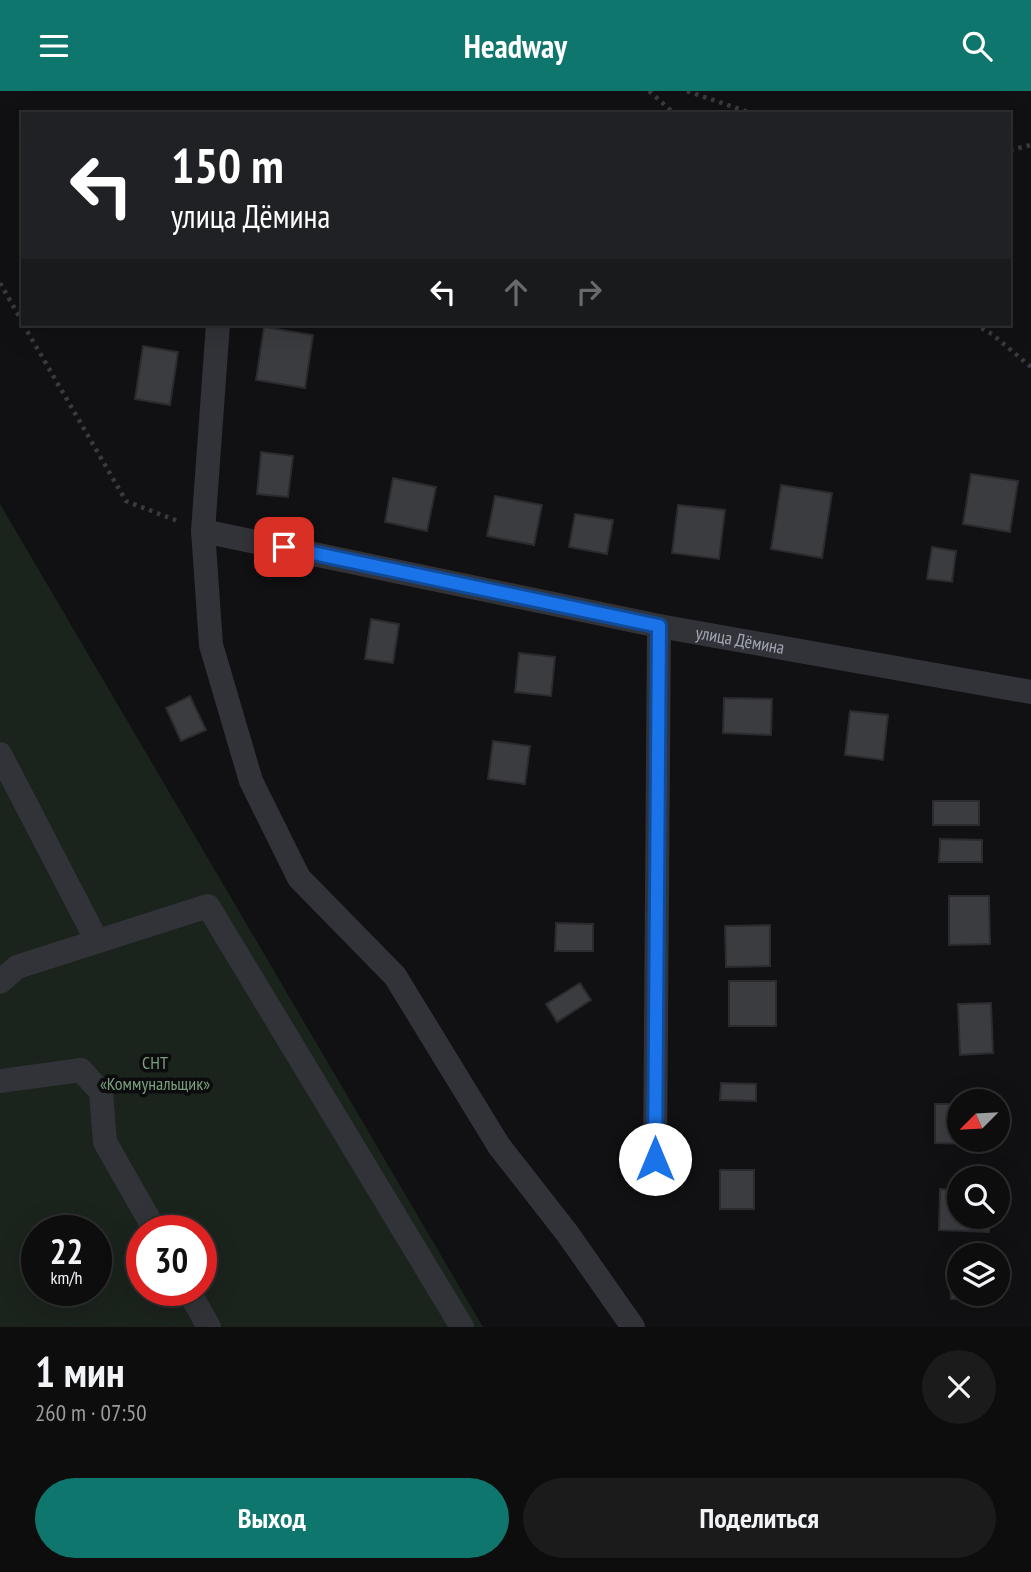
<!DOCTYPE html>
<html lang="ru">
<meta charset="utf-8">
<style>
:root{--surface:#0d0d0e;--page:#1b1b1c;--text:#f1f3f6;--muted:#9a9c9e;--line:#2d2d2e;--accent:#0f766e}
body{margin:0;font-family:"PT Sans Narrow",sans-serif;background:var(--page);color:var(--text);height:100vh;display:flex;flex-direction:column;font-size:26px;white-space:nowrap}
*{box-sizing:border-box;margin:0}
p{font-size:23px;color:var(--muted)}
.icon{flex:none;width:38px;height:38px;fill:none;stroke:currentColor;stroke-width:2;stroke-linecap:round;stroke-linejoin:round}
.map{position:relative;height:1236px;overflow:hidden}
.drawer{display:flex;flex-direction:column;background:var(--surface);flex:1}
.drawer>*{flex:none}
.hud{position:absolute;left:21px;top:21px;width:990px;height:214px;border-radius:0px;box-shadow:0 7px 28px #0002,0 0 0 2px var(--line);background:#202124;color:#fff;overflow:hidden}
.needle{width:46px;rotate:246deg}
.fabs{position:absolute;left:947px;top:998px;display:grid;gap:14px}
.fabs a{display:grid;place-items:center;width:63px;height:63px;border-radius:50%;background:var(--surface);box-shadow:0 7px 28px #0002,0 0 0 2px var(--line);font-size:35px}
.speed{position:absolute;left:21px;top:1124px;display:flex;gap:14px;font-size:35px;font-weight:700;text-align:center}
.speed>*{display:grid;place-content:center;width:91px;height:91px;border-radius:50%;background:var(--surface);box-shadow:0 7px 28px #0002,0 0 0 2px var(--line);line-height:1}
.speed small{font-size:18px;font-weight:400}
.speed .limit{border:10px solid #d22;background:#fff;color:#111}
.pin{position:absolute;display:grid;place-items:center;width:60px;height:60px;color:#fff;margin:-30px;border-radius:14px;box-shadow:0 4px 10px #0006}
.me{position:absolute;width:77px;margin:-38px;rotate:0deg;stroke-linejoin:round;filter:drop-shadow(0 0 5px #0008)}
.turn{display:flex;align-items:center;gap:24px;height:147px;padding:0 35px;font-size:32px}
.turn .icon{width:91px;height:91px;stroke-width:2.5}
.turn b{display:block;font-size:49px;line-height:60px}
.lanes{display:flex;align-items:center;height:66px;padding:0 35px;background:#0003;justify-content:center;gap:35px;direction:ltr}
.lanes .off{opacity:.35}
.round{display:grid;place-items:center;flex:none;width:74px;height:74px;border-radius:37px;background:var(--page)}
.head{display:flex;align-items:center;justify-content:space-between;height:119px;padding:0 35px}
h1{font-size:42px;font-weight:700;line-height:52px}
.primary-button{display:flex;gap:14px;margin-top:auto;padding:14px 35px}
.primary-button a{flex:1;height:80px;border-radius:42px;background:var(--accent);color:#fff;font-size:28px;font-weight:700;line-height:80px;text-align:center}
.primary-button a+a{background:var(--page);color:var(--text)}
header{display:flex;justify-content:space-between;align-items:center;height:91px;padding:0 35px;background:var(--accent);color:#fff;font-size:32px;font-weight:700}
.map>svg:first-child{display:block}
.green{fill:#1b231d;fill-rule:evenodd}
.building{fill:#3b3c40;stroke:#2b2b2f;stroke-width:2}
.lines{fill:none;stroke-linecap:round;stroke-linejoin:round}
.path{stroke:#383a3f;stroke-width:4.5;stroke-dasharray:3.5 5;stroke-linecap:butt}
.minor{stroke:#323338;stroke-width:24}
.route-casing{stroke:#114b97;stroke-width:18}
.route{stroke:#1a73e8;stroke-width:12}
.labels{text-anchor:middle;stroke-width:7;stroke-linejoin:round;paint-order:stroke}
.street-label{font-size:18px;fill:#a2a7b4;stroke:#0c0c0e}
.park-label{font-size:18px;fill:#799f7d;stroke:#0c0c0e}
</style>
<header><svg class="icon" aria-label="menu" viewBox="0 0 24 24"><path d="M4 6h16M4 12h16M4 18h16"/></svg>Headway<svg class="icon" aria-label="search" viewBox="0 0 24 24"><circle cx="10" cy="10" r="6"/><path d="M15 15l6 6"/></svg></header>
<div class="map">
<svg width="1031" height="1236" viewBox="0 0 1031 1236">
<rect width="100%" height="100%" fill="#111113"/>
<path class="green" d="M0 413 483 1236H0ZM37 1139H96V1199H37ZM142 1139H201V1199H142Z"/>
<path class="building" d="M264 236 313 244 305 297 256 289Z
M143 255 178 261 170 314 135 308Z
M261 361 293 365 288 406 257 403Z
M971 383 1018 390 1010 441 963 433Z
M393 387 436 396 427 440 385 431Z
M781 394 832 402 822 467 771 458Z
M495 405 542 414 534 454 487 445Z
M678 414 725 419 719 468 672 462Z
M575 423 613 429 607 463 569 456Z
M932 456 956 460 952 491 927 488Z
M371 528 399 533 393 572 365 568Z
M519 562 555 566 551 605 515 601Z
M190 605 206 639 181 650 166 617Z
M724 607 772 608 771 644 723 642Z
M850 620 888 624 883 669 845 664Z
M493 650 530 655 525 693 488 688Z
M933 710H979V734H933Z
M940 748 982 749V771H939Z
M949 805H989L990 853 949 854Z
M556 832 593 833V860H555Z
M770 834V875L726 876 725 835Z
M729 890H776V935H729Z
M580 892 591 909 557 931 546 913Z
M991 912 993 962 960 964 958 913Z
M721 992 756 993V1010L720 1009Z
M935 1013H959V1048H967V1053L935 1052Z
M720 1079H754V1118H720Z
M940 1098 959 1099V1125H990L989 1141 939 1139Z
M950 1173H959V1202H988L989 1208H951Z"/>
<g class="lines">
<path class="path" d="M649 0 675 23
M687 0 754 23
M1010 59 1031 54
M0 192 23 232
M23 233 126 410 180 431
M974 233 992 243 1031 276"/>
<g class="minor">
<path d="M218 233 203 440 211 554 251 690 299 787 395 885 499 1055 567 1142 633 1236"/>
<path id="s1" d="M203 440 659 535 1031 601"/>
<path d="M0 663 97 850"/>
<path d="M0 891 17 876 208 815 462 1236"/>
<path d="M0 990 81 979 101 1001 105 1051 155 1139"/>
<path d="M655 1068 659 535"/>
<path d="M188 1199 209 1236"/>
</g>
</g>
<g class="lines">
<g class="route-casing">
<path id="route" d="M284 456 659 535 655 1068"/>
</g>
<use href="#route" class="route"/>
</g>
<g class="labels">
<g class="street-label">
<text dy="6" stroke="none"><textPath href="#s1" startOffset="548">улица Дёмина</textPath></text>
</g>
<g class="park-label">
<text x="155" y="978">СНТ<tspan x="155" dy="21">«Коммунальщик»</tspan></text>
</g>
</g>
</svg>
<div class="fabs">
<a><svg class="needle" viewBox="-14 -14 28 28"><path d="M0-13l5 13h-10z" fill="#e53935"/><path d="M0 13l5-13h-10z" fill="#9a9c9e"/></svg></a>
<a><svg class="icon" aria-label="search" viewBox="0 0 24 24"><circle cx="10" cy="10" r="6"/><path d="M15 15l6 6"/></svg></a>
<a><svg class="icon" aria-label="layers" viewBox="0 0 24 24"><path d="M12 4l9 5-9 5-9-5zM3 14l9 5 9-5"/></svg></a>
</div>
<div class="speed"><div>22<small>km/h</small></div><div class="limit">30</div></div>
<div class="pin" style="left:284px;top:456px;background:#d93025"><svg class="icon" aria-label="arrive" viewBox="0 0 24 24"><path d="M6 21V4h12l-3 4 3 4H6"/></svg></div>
<svg class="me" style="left:655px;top:1068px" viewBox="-20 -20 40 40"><circle r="19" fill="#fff"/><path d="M0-13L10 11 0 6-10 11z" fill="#1a73e8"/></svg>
<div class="hud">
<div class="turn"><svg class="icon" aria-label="left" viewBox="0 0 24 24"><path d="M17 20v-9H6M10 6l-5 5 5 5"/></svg><div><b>150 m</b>улица Дёмина</div></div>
<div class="lanes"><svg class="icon" aria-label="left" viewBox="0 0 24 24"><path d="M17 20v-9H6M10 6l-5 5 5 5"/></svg><svg class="icon off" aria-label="ahead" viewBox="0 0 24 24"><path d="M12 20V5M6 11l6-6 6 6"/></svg><svg class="icon off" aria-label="right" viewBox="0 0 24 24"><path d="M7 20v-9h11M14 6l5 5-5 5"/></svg></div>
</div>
</div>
<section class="drawer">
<div class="head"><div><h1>1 мин</h1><p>260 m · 07:50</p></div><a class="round"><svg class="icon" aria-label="close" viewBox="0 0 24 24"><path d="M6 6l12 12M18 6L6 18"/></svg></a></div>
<div class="primary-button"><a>Выход</a><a>Поделиться</a></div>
</section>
